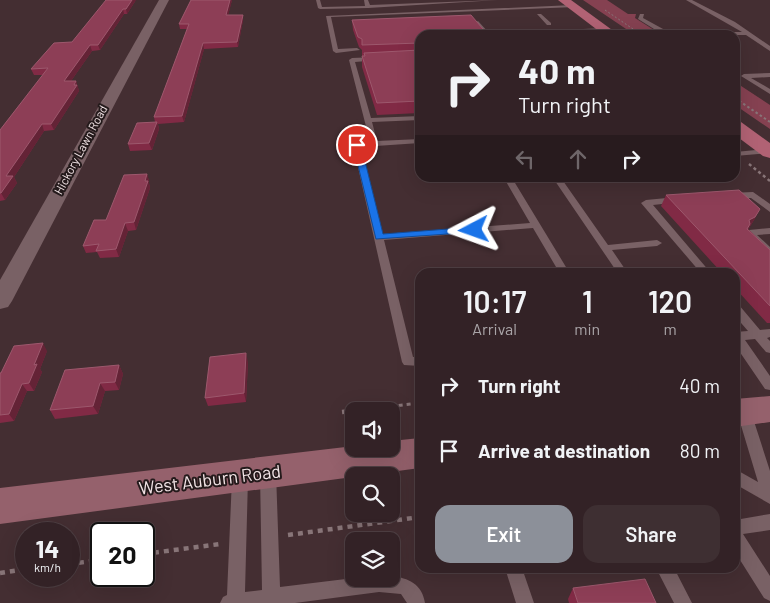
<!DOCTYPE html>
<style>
:root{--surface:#332226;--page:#3e2f32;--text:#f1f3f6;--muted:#a9a4a7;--line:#4e3f43;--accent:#8c9099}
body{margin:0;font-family:Barlow,sans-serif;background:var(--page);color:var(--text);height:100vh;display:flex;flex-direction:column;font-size:19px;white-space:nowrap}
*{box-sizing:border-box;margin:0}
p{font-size:16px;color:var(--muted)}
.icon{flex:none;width:28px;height:28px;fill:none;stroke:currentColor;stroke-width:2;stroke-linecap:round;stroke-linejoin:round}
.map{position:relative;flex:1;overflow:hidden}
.side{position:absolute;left:415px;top:268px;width:325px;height:305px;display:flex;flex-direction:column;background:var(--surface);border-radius:15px;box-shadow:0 5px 20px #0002,0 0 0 1px var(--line)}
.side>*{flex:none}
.top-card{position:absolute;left:415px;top:30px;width:325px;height:152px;border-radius:15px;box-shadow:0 5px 20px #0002,0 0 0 1px var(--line);background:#332226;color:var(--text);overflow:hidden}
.fabs{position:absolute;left:345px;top:402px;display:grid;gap:10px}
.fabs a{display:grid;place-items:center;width:55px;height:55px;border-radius:10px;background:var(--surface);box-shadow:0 5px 20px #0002,0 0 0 1px var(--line);font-size:25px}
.speed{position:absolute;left:15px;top:522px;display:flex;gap:10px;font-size:25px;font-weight:700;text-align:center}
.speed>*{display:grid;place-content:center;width:65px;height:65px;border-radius:50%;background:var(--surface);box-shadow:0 5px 20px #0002,0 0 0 1px var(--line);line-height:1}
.speed small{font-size:12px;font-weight:400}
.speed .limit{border:2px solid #111;border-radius:8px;background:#fff;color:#111}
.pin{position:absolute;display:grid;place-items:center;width:42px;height:42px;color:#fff;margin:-21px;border:2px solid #fff;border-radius:50%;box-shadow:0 1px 5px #0007}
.me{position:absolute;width:55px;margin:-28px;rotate:266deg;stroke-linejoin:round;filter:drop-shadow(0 0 4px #0008)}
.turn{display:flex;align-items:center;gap:18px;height:105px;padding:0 20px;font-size:22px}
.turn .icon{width:65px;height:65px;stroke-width:2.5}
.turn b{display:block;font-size:35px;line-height:42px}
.lanes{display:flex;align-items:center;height:48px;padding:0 20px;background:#0003;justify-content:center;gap:25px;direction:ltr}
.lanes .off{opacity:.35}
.eta{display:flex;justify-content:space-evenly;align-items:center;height:85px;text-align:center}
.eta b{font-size:30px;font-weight:600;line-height:35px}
.cta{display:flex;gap:10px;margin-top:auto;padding:10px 20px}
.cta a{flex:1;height:58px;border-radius:15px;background:var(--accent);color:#fff;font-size:20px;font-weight:600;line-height:58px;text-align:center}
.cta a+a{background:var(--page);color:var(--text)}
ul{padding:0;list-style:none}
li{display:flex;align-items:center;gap:15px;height:65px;padding:0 20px}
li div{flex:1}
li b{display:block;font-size:19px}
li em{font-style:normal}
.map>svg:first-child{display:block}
.green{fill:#854151}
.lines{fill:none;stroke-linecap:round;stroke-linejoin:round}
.path-far4{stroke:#887578;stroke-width:1;stroke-dasharray:2 2;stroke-linecap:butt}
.path-far3{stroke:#887578;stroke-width:2;stroke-dasharray:2.5 2.5;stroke-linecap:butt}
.path-far2{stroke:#887578;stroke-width:2.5;stroke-dasharray:3 3;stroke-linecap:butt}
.path-far1{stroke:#887578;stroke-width:3;stroke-dasharray:4 4;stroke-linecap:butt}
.path{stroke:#887578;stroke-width:4.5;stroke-dasharray:5 5;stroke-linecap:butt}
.service{fill:#796165;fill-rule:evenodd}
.minor{fill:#796165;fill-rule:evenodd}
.secondary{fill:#95616c;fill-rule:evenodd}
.primary{fill:#b16274;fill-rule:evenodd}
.wall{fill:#812a45}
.shaded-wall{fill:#642336}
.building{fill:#8d3e56;stroke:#9d586d}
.route{fill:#1a73e8;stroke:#114b97}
.labels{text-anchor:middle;stroke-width:4;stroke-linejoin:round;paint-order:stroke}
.far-street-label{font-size:12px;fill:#f1e3e5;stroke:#241a1b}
.near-street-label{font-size:18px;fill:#f1e3e5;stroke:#241a1b}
</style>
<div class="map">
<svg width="770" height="603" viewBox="0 0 770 603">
<rect width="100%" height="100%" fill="#442e32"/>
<path class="green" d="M583 0H607L628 14H636L635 18 662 35H635Z
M735 82 770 105V129L735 105Z"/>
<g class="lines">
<path class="path-far4" d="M605 10 633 29"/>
<path class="path-far3" d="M735 98 770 122"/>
<path class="path-far2" d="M749 164 770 181"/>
<path class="path-far1" d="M351 411 420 403"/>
<path class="path" d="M342 412 361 410
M288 535 420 517
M144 554 220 544
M69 564 101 560
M0 573 26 569"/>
<path class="service" d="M316 0H320L322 7 365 6 364 0H368L370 5 498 0 368 8 320 9 318 8Z
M686 0H692L735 22 770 46V51L746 35H721L723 32H742Z
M573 5 575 7 331 17 338 49 357 48 360 50 336 53 333 51 326 16Z
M537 14H541L551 23V25H547Z
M640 14H644L643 18 674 35 662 34 638 19Z
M478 21 489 33 606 28 609 30 606 32 485 35 475 23Z
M376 57 379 59 378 60 355 62 371 118 420 116V120L372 122 377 141 420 139V143L361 147 383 234 530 223 504 178H512L569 272H559L533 228 384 240 413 357 420 356V366L404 365 402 362 353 145 357 143 370 142 349 60 352 58Z
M770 73V77L751 78 770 89V94L741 76 744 74Z
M768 149H770V153L735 156V152Z
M553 178H561L608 245 657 240 662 243 657 246 612 250 627 272H617Z
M753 192 770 204V212L751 198 730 199 726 196 730 193Z
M677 197 680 198V202L653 205 710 272H700L641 203 646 200Z
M770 228V234L757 235 770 247V256L766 255 744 233 749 230Z
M735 304 739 305 760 330 770 329V337L767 338 770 341V353L766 352 755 339 745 340 770 376V390L765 389 735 345V332L748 331 735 316Z
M744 406 749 408 751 412 770 471V504L735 484V469L758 482 737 412 739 408Z
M268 466 273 468 276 473 280 587 354 578 391 579V576C409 578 422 584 425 603H407L401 594 379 592 295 603H220L223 597 227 595 232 478 235 473 240 471 245 473 248 478 245 592 262 590 260 473 263 468Z
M770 514V530L743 534 770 576V601L764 598 735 552V520Z
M505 568H522L534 603H516Z
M656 568H674L692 603H674Z"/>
<path class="minor" d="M159 0H169L12 301 8 307 0 309V280Z"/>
<path class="secondary" d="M770 396V422L735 427V399Z
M420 438V468L0 524V488L354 446V449H391V441Z"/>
<path class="primary" d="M558 0H571L619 35H604Z
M735 121 741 122 770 143V158L763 156 735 135Z"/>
</g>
<path class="wall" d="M136 0 127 14H124L100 50 92 51 71 81H76L79 91 54 130 44 131 14 177 17 183 5 200 0 201V130L43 75H34L31 69Z
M191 0H232L228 15H243V20L238 47 204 49 184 122 158 124 159 129 152 150 130 151 128 144 155 122 154 117 187 29H180L179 24Z
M352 20 420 35V113L377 115 362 67V56H364H362V50L359 47 353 30Z
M147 174 149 181V183L150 188 136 230 128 231 119 257 100 258 97 252 86 253 83 246Z
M666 195 760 209 754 220 749 228 748 229 770 250V323H767L735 288V272H721L661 206Z
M47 351 40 369 42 372 34 391H27L14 421 0 423V373Z
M248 362 246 402 208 406 205 398Z
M119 365 123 374 119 390 105 391 98 414 55 419 50 410Z
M573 588 656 603H569L568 599Z"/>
<path class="shaded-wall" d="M132 0H136L127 14 126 9Z
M230 0H232L227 20 226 15Z
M123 9 124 14 100 50 98 45Z
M243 15V20L238 47 237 42Z
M203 43 204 49 184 122 182 116Z
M90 45 92 51 66 88 64 81Z
M76 81 79 91 54 130 51 124Z
M157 122 159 129 152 150 149 143Z
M42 124 44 131 14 177 17 183 5 200 1 193 6 176Z
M147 174 149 181V183L150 188 136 230 134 222Z
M760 209 754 220 749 228 748 229 741 240 749 220Z
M125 223 128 231 119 257 116 249Z
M43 343 47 351 40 369 42 372 34 391 29 383 34 365Z
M246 353 248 362 246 402 244 393Z
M119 365 123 374 119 390 115 382Z
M100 383 105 391 98 414 93 406Z
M22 384 27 391 14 421 9 414Z"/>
<path class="building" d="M106 0H132L126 9H123L98 45H90L64 81H76L74 85H77L51 124H42L6 176H13L1 193H0V130L48 68 31 69 54 43 72 42Z
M191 0H230L226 15H243L237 42 203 43 182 116 154 117 189 24H179Z
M471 15 488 35H420V43L362 45V39L358 37 352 20Z
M420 50V101L377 103 362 56H365L364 53Z
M157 122 149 143 128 144 137 123Z
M147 174 145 181H148L134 222 125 223 116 249 96 251 99 244 83 246 94 220H106L124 175Z
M739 190 760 209 755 217 749 220 750 224 747 229 770 250V306L666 195Z
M685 270 687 272H652Z
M43 343 34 365 37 364 29 383 22 384 9 414 0 415V373H1L14 346Z
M246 353 244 393 205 398 210 357Z
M119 365 115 382 100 383 93 406 50 410 65 370Z
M645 579 656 603H578L573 588Z"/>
<path class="route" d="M357 142 361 145 383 234 474 227 477 228V232L376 239 353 145Z"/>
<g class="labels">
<g class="far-street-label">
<text transform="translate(81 150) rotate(-62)" y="4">Hickory Lawn Road</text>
</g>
<g class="near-street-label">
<text transform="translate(210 480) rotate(-7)" y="6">West Auburn Road</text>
</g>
</g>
</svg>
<div class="fabs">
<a><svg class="icon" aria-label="sound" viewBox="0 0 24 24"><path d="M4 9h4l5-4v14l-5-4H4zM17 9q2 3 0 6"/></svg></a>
<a><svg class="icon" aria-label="search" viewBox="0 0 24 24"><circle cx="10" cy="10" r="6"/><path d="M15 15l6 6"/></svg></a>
<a><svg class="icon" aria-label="layers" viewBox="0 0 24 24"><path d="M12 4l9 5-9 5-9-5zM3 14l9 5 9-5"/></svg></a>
</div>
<div class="speed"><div>14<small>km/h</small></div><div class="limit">20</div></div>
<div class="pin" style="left:357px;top:145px;background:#d93025"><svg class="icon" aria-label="arrive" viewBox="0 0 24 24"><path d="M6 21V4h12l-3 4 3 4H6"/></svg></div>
<svg class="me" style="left:474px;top:230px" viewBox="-20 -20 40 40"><path d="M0-17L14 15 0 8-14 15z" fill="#1a73e8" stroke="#fff" stroke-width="4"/></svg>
<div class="top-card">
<div class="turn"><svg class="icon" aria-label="right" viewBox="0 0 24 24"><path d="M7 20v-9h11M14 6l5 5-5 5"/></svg><div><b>40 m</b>Turn right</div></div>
<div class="lanes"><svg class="icon off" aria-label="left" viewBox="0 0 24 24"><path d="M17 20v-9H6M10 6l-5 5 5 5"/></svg><svg class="icon off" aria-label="ahead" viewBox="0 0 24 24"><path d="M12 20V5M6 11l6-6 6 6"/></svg><svg class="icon" aria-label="right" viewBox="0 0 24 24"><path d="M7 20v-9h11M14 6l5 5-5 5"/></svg></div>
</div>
<section class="side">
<div class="eta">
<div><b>10:17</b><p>Arrival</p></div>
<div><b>1</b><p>min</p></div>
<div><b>120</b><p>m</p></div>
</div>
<ul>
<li><svg class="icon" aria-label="right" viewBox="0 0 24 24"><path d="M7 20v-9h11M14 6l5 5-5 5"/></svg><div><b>Turn right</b></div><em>40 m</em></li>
<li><svg class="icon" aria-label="arrive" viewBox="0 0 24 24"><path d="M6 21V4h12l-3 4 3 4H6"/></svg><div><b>Arrive at destination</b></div><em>80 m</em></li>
</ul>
<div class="cta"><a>Exit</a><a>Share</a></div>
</section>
</div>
